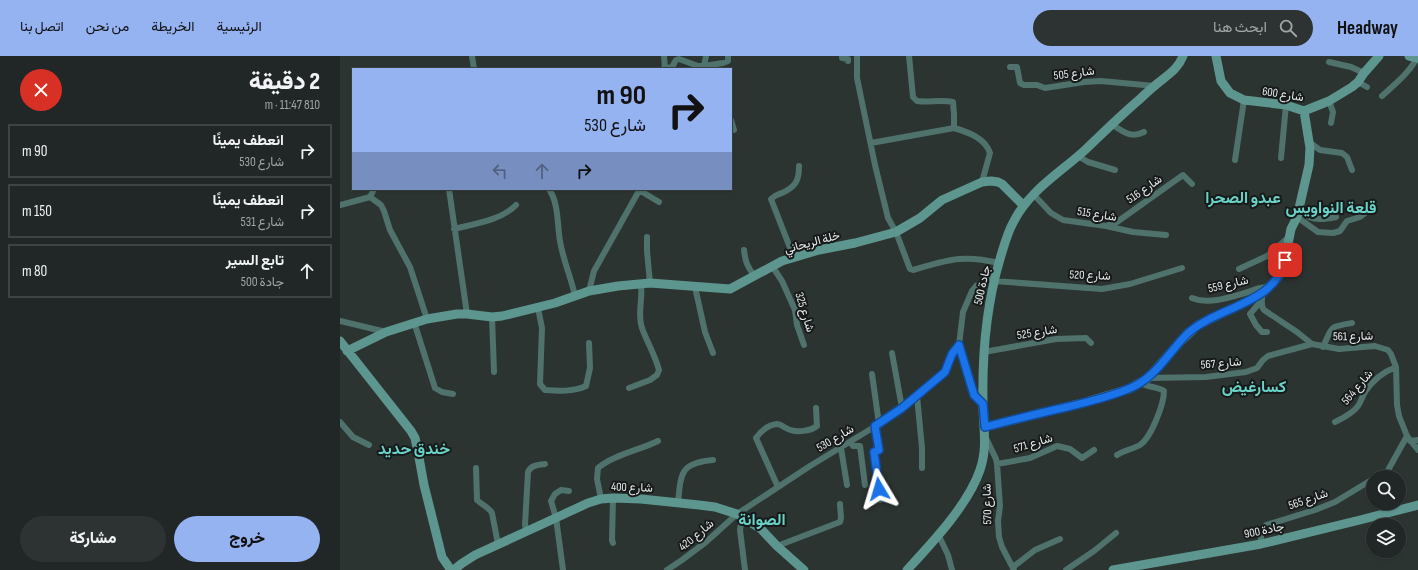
<!DOCTYPE html>
<html lang="ar">
<meta charset="utf-8">
<style>
:root{--surface:#212726;--page:#2d3332;--text:#f1f3f6;--muted:#a2a5a7;--line:#3e4443;--accent:#95b2f1}
body{margin:0;font-family:"Sofia Sans Condensed",Vazirmatn,sans-serif;background:var(--page);color:var(--text);direction:rtl;height:100vh;display:flex;flex-direction:column;font-size:15px;white-space:nowrap}
*{box-sizing:border-box;margin:0}
p{font-size:13px;color:var(--muted)}
.icon{flex:none;width:22px;height:22px;fill:none;stroke:currentColor;stroke-width:2;stroke-linecap:round;stroke-linejoin:round}
.map{position:relative;flex:1;overflow:hidden;direction:ltr}
.side{display:flex;flex-direction:column;background:var(--surface);width:340px}
.side>*{flex:none}
.banner{position:absolute;left:12px;top:12px;width:380px;height:122px;border-radius:0px;box-shadow:0 1px 3px #0004,0 0 0 1px var(--line);direction:rtl;background:#95b2f1;color:#111;overflow:hidden}
.buttons{position:absolute;left:1026px;top:414px;display:grid;gap:8px}
.buttons a{display:grid;place-items:center;width:40px;height:40px;border-radius:50%;background:var(--surface);box-shadow:0 1px 3px #0004,0 0 0 1px var(--line);font-size:20px}
.pin{position:absolute;display:grid;place-items:center;width:34px;height:34px;color:#fff;margin:-17px;border-radius:8px;box-shadow:0 2px 6px #0006}
.me{position:absolute;width:44px;margin:-22px;rotate:353deg;stroke-linejoin:round;filter:drop-shadow(0 0 3px #0008)}
.turn{display:flex;align-items:center;gap:14px;height:84px;padding:0 20px;font-size:18px}
.turn .icon{width:52px;height:52px;stroke-width:2.5}
.turn b{display:block;font-size:28px;line-height:34px}
.lanes{display:flex;align-items:center;height:38px;padding:0 20px;background:#0003;justify-content:center;gap:20px;direction:ltr}
.lanes .off{opacity:.35}
.round{display:grid;place-items:center;flex:none;width:42px;height:42px;border-radius:21px;background:var(--page)}
.overview{display:flex;align-items:center;justify-content:space-between;height:68px;padding:0 20px}
h1{font-size:24px;font-weight:800;line-height:30px}
.primary-button{display:flex;gap:8px;margin-top:auto;padding:8px 20px}
.primary-button a{flex:1;height:46px;border-radius:24px;background:var(--accent);color:#111;font-size:16px;font-weight:800;line-height:46px;text-align:center}
.primary-button a+a{background:var(--page);color:var(--text)}
ul{padding:0;list-style:none}
li{display:flex;align-items:center;gap:12px;height:54px;margin:0 8px 6px;padding:0 12px;border:2px solid var(--line);border-radius:0px}
li div{flex:1}
li b{display:block;font-size:15px}
li em{font-style:normal}
header{display:flex;align-items:center;gap:24px;box-sizing:border-box;height:56px;padding:0 20px;background:var(--accent);color:#111}
header strong{font-size:19px}
nav{display:flex;gap:22px;margin-inline-start:auto;font-size:14px}
.search{width:280px;height:36px;background:var(--page);display:flex;align-items:center;gap:10px;box-sizing:border-box;padding:0 14px;border-radius:22px;color:var(--muted);font-size:15px}
main{display:flex;flex:1;min-height:0}
.map>svg:first-child{display:block}
.lines{fill:none;stroke-linecap:round;stroke-linejoin:round}
.street{stroke:#4f726d;stroke-width:6}
.secondary{stroke:#5d968f;stroke-width:9}
.route-casing{stroke:#114b97;stroke-width:10}
.route{stroke:#1a73e8;stroke-width:7}
.labels{text-anchor:middle;stroke-width:4;stroke-linejoin:round;paint-order:stroke}
.street-label{font-size:12px;fill:#e8edec;stroke:#171a1a}
.district-label{font-size:16px;font-weight:bold;fill:#6ad3c7;stroke:#171a1a}
</style>
<header>
<strong>Headway</strong>
<div class="search"><svg class="icon" aria-label="search" viewBox="0 0 24 24"><circle cx="10" cy="10" r="6"/><path d="M15 15l6 6"/></svg>ابحث هنا</div>
<nav><a>الرئيسية</a><a>الخريطة</a><a>من نحن</a><a>اتصل بنا</a></nav>
</header>
<main>
<div class="map">
<svg width="1078" height="514" viewBox="0 0 1078 514">
<rect width="100%" height="100%" fill="#2c3432"/>
<g class="lines">
<path class="street" d="M132 0 134 13
M324 0 325 13
M502 0V2L508 3V5
M517 0V22L535 109 548 162 556 176 570 213 573 214C608 204 622 198 659 207
M569 0 573 41 577 45C589 47 600 43 613 46L614 58V72
M989 6 1011 11 1024 17
M364 10 383 7 388 5V0
M670 11H677L680 27 684 29H697L705 32 744 26 761 25 815 30
M323 13 332 11 336 4 339 3 358 10H364L366 0
M1018 26 1027 31
M1042 40C1055 28 1069 17 1077 2
M989 45 993 56 991 67
M391 64 394 74
M771 68C783 75 790 83 804 76
M969 86 980 94 1002 97 1007 101 1012 114
M531 87 614 72C628 76 645 82 650 97L642 126
M738 100 748 106 775 114
M941 102 946 49
M895 104 904 44
M34 133 30 141 41 149 44 155 50 174 70 211 87 263
M109 133 127 258
M209 133C219 148 217 168 220 185 223 204 231 221 235 240
M299 134 319 146
M694 139 711 157 723 164 766 170 793 176 826 179
M0 149 30 141
M959 150C965 166 982 164 996 161
M957 161 978 176 993 177 1000 175 1007 165 1020 161 1029 154
M766 170 777 166 843 119 852 128
M114 173C134 168 162 164 176 149
M307 181V195L310 227
M404 194C405 204 407 211 414 219
M454 202 431 143C437 137 439 139 446 135 457 129 459 122 459 110
M432 210 442 225 455 254 457 269 464 289
M899 213 927 200 949 181
M654 225 762 233 790 228 842 212
M355 231 365 276 373 297
M249 235 254 215 300 133
M923 236C922 242 920 249 924 254L957 276 972 288 999 293 1035 290 1048 294 1051 298 1056 311 1057 349 1059 360 1067 380 1078 394
M852 242C869 249 891 241 908 236 915 233 921 231 929 231
M921 245 910 258 916 269 922 276H927
M198 252 202 272 200 328 205 334C219 335 233 336 246 330L250 312 249 287
M152 261 154 316
M0 265 46 276
M74 266 95 332 102 336 113 338
M619 289 634 339 643 348
M983 291C993 270 988 271 1012 267
M644 296 716 283 746 282 751 287
M552 297 562 352
M532 318 539 368
M808 322 866 321 906 316 917 312 923 304 928 300 972 288
M289 332 310 324 317 319 319 314C315 299 307 286 302 272 297 258 303 243 301 228
M577 340 582 392V412
M0 366 13 381 29 389
M995 366C1003 362 1012 358 1018 350 1021 346 1022 341 1025 336 1032 325 1043 316 1056 311
M535 370 539 394 534 396 540 444
M646 382 656 403 657 408 660 450 658 465 659 481 662 491 674 514
M1070 385 1078 384
M510 386 513 390H520L525 429
M501 392 507 429
M777 399C785 394 793 393 800 389 811 382 824 348 824 335 817 330 808 332 801 327
M657 408 690 402 717 390 730 393 742 402 754 394
M136 412 137 444C142 449 149 451 152 457L158 488
M1038 421 1047 416 1067 380
M438 431 416 382C421 375 428 369 437 368 441 368 443 371 446 372 454 377 469 376 477 370L476 352
M273 442 272 484 273 487
M261 443 257 423 258 412C273 399 300 394 318 385
M338 447C341 417 340 407 373 404
M402 461 400 474 405 514
M187 475 185 469 188 416C191 409 198 409 205 408
M598 478 608 499 612 514
M921 488V477L926 469 975 454 995 446 1033 423
M437 490 500 466 501 462 500 448
M673 511 695 494 720 483
M223 514 216 462 211 445 215 438 221 434 229 435
M327 514 342 504 366 486 397 458 470 410 539 368 562 352 591 328 605 316 612 298 619 289 623 256 632 235 637 229 651 221H655
M726 514 754 495 776 477"/>
<path class="secondary" d="M876 0 881 25 890 37 904 44 946 49 964 55 989 45 1012 31 1018 26 1024 17 1039 0
M1069 0 1078 2
M0 285 71 375 75 382 78 396 84 429 102 501 111 514
M7 295 46 276 87 263 117 258H127L152 261 162 260 215 247 249 235 278 230 310 227 390 233 442 205 479 194 515 187 556 176 580 162 602 144 642 126 651 125 658 126 662 128 683 149
M645 371 746 346 789 333 808 322 840 286 858 269 910 244 923 236 934 226 939 220 944 208 951 173 957 161 969 109 970 92 964 55
M114 514 121 508 135 499 220 460 248 447 261 443 273 442 301 443 359 449 375 451 397 458 421 473 437 490 464 514
M567 514C592 487 628 449 640 414 648 391 643 371 643 347 642 298 646 250 660 203 664 190 667 177 674 165 689 135 721 116 745 94 764 76 781 59 800 43 806 37 812 32 818 27 829 18 838 13 843 0
M773 514 921 488 1020 464 1078 449"/>
</g>
<g class="lines">
<g class="route-casing">
<path id="route" d="M539 433 534 396 539 394 535 370 562 352 605 316 612 298 619 289 634 339 643 348 645 371C672 364 700 357 727 351 748 346 769 341 788 333 815 323 828 297 847 278 877 250 935 249 945 204"/>
</g>
<use href="#route" class="route"/>
</g>
<g class="labels">
<g class="street-label">
<text transform="translate(734 17) rotate(-7)" y="4">شارع 505</text>
<text transform="translate(943 38) rotate(9)" y="4">شارع 600</text>
<text transform="translate(804 133) rotate(-35)" y="4">شارع 516</text>
<text transform="translate(757 158) rotate(9)" y="4">شارع 515</text>
<text transform="translate(472 186) rotate(-15)" y="4">خلة الريحاني</text>
<text transform="translate(750 219) rotate(2)" y="4">شارع 520</text>
<text transform="translate(888 228) rotate(-13)" y="4">شارع 559</text>
<text transform="translate(642 229) rotate(-77)" y="4">جادة 500</text>
<text transform="translate(465 256) rotate(73)" y="4">شارع 325</text>
<text transform="translate(697 276) rotate(-9)" y="4">شارع 525</text>
<text transform="translate(1013 280) rotate(-1)" y="4">شارع 561</text>
<text transform="translate(881 307) rotate(-5)" y="4">شارع 567</text>
<text transform="translate(1017 331) rotate(-50)" y="4">شارع 564</text>
<text transform="translate(495 382) rotate(-31)" y="4">شارع 530</text>
<text transform="translate(693 387) rotate(-17)" y="4">شارع 571</text>
<text transform="translate(292 431) rotate(2)" y="4">شارع 400</text>
<text transform="translate(968 443) rotate(-19)" y="4">شارع 565</text>
<text transform="translate(647 448) rotate(-91)" y="4">شارع 570</text>
<text transform="translate(924 474) rotate(-12)" y="4">جادة 900</text>
<text transform="translate(356 479) rotate(-40)" y="4">شارع 420</text>
</g>
<g class="district-label">
<text x="903" y="147">عبدو الصحرا</text>
<text x="991" y="157">قلعة النواويس</text>
<text x="914" y="336">كسارغيض</text>
<text x="74" y="398">خندق حديد</text>
<text x="422" y="469">الصوانة</text>
</g>
</g>
</svg>
<div class="buttons">
<a><svg class="icon" aria-label="search" viewBox="0 0 24 24"><circle cx="10" cy="10" r="6"/><path d="M15 15l6 6"/></svg></a>
<a><svg class="icon" aria-label="layers" viewBox="0 0 24 24"><path d="M12 4l9 5-9 5-9-5zM3 14l9 5 9-5"/></svg></a>
</div>
<div class="pin" style="left:945px;top:204px;background:#d93025"><svg class="icon" aria-label="arrive" viewBox="0 0 24 24"><path d="M6 21V4h12l-3 4 3 4H6"/></svg></div>
<svg class="me" style="left:539px;top:433px" viewBox="-20 -20 40 40"><path d="M0-17L14 15 0 8-14 15z" fill="#1a73e8" stroke="#fff" stroke-width="4"/></svg>
<div class="banner">
<div class="turn"><svg class="icon" aria-label="right" viewBox="0 0 24 24"><path d="M7 20v-9h11M14 6l5 5-5 5"/></svg><div><b>90 m</b>شارع 530</div></div>
<div class="lanes"><svg class="icon off" aria-label="left" viewBox="0 0 24 24"><path d="M17 20v-9H6M10 6l-5 5 5 5"/></svg><svg class="icon off" aria-label="ahead" viewBox="0 0 24 24"><path d="M12 20V5M6 11l6-6 6 6"/></svg><svg class="icon" aria-label="right" viewBox="0 0 24 24"><path d="M7 20v-9h11M14 6l5 5-5 5"/></svg></div>
</div>
</div>
<section class="side">
<div class="overview"><div><h1>2 دقيقة</h1><p>810 m · 11:47</p></div><a class="round" style="background:#d93025;color:#fff"><svg class="icon" aria-label="close" viewBox="0 0 24 24"><path d="M6 6l12 12M18 6L6 18"/></svg></a></div>
<ul>
<li><svg class="icon" aria-label="right" viewBox="0 0 24 24"><path d="M7 20v-9h11M14 6l5 5-5 5"/></svg><div><b>انعطف يمينًا</b><p>شارع 530</p></div><em>90 m</em></li>
<li><svg class="icon" aria-label="right" viewBox="0 0 24 24"><path d="M7 20v-9h11M14 6l5 5-5 5"/></svg><div><b>انعطف يمينًا</b><p>شارع 531</p></div><em>150 m</em></li>
<li><svg class="icon" aria-label="ahead" viewBox="0 0 24 24"><path d="M12 20V5M6 11l6-6 6 6"/></svg><div><b>تابع السير</b><p>جادة 500</p></div><em>80 m</em></li>
</ul>
<div class="primary-button"><a>خروج</a><a>مشاركة</a></div>
</section>
</main>
